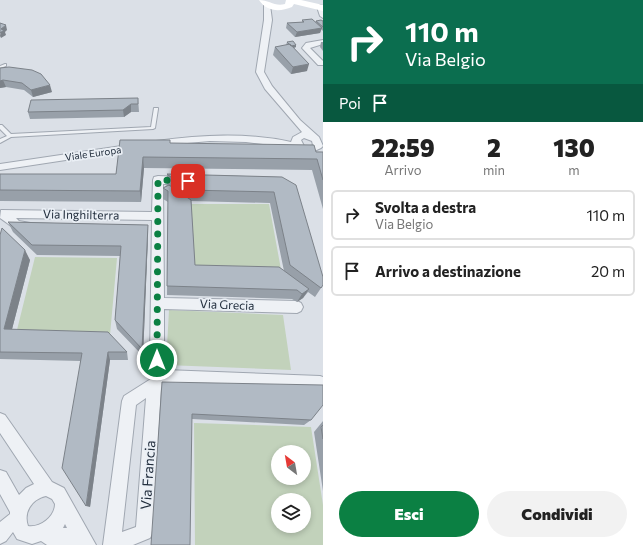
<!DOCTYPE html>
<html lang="it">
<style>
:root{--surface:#fff;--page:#f2f2f2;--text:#222;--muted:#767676;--line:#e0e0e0;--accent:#0b8043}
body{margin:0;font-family:Commissioner,sans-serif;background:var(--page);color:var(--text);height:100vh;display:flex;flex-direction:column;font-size:15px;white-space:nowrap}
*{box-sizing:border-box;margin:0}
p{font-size:13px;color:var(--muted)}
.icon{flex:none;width:22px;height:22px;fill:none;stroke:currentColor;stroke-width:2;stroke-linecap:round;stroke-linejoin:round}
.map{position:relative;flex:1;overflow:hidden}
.side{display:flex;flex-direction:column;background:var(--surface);width:320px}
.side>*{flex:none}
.hud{background:#0b6e4f;color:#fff;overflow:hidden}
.needle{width:26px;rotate:329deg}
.tools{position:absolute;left:271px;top:445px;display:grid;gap:8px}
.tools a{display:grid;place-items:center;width:40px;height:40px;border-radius:50%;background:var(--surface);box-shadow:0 2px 6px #0003;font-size:20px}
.pin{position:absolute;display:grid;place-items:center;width:34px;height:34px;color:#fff;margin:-17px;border-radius:8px;box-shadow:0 2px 6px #0006}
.me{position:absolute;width:44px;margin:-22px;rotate:0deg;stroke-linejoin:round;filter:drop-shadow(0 0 3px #0008)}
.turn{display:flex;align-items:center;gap:14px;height:84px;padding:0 16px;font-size:18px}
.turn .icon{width:52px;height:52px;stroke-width:2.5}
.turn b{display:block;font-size:28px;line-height:34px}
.then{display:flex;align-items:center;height:38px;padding:0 16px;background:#0003;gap:8px;font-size:15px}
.eta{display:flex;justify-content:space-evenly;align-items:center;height:68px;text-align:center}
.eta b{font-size:24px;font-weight:800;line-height:28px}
.action{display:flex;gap:8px;margin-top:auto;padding:8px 16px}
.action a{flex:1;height:46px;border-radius:24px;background:var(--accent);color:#fff;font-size:16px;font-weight:800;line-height:46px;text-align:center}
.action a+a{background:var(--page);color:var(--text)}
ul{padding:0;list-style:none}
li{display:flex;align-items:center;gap:12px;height:50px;margin:0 8px 6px;padding:0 8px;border:2px solid var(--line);border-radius:6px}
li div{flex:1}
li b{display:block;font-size:15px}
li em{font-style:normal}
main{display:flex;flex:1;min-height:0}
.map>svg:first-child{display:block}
.green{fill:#c2d2bb;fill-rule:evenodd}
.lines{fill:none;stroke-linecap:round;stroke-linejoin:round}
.lane-casing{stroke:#a0a7b1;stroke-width:2}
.street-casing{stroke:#a0a7b1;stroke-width:2}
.lane{fill:#eef1f5;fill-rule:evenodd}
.street{fill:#eef1f5;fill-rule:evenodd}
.secondary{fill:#fff;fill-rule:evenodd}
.wall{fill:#98a0a9;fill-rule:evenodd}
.shaded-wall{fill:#7c8289}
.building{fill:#b1bac4;stroke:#7c8289}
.route{stroke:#0b8043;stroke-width:7;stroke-dasharray:0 12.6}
.labels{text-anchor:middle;stroke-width:3.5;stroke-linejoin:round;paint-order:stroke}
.far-street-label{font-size:10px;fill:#232f3e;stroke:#eaeff5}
.street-label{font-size:12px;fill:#232f3e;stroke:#eaeff5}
.near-street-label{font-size:14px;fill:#232f3e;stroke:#eaeff5}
</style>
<main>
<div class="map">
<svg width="323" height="545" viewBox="0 0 323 545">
<rect width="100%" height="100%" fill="#dbe0e7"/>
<path class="green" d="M190 204H269L282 275 194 274Z
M35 257 117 258 110 335 16 334Z
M169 310 283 315 291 370 166 365Z
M194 423 311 427 323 505V545H195ZM278 452H304V478H278ZM278 500H304V526H278Z"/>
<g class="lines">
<g class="lane-casing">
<path id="lane" d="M5 64H6V66L0 68V66Z
M154 108H158V109L155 128 153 129 11 137 0 143V139L7 136 0 129V125H2L11 134 151 127Z"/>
</g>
<g class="street-casing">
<path id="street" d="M267 3 270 5 272 20 264 72 272 86 300 120 319 137 323 146 321 148 310 153 281 146 246 142 210 141 153 146 151 144 156 141C201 135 246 132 291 142L293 137 302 132 265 89 256 72 264 20V5ZM304 138 312 141 313 145 309 147 304 146 301 140Z
M320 5 323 6V18L320 16 317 7Z
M323 40V44L310 48 323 61V65H318L302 48 306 43Z
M135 144 140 147 138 149 0 170V164Z
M158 176 183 177 187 178 188 181 187 184H163L164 298 297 301 301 303 303 307 301 311 297 313 164 309V360L162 365 157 367 152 365 150 360 152 220 16 218 19 221 30 223 32 226 30 229C16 234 10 224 0 218L1 210 152 212 153 180 154 177Z
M165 370 320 376 323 377V389L320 390 167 384 161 388 153 532 150 538 133 545H103L122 401 124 396ZM146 398 136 527 122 532 136 405Z
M0 413 5 415 52 482 64 488 96 545H47L41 541 32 544 17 539 13 532 6 541 0 544V522L10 514V512L0 494V470L6 472 19 495 26 488 34 484 0 433ZM46 496 52 499 55 504C55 516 41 528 28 526 23 512 32 499 46 496ZM65 524 67 528H63Z"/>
</g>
<use href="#lane" class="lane"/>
<use href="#street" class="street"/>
<path class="secondary" d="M259 0C269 0 275 7 285 4L286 0H301L323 5V11L294 4 292 7C280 12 267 12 259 0Z"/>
</g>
<path class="wall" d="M302 20 315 22 316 21H323V31L321 29 320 33 295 37 286 28 287 23 302 22Z
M287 42 296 45V47L294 48 307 71 291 74 273 55 275 47 287 45H286Z
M321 42H323V51L320 47Z
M0 68 52 92 33 97 24 90 6 87 0 88Z
M138 98 139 112H131L124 117 30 119 28 112Z
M120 140 323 152V209L312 170 144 168 141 202 0 201V174H116Z
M167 174 282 177 323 285 315 297 308 292 303 298 297 302 292 299 167 295 168 202 163 199V188L167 185ZM191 201 270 203 284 271 195 265Z
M8 222 148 225V236L143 356 117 329 115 320 120 256 37 255 13 232Z
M0 235 30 260 12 329 127 352 128 360H110L90 507 80 361 0 359Z
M162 382 311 420 304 425 192 419Z
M323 421V491L314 432Z"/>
<path class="shaded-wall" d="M6 25 7 30 5 32 6 35 1 38 0 36 1 29Z
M322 28 320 33 295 37 297 32Z
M296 45V47L290 49 291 46Z
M309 64 307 71 291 74 293 67Z
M3 80 6 87 0 88V81Z
M50 85 52 92 33 97 31 90Z
M131 104V112L124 117 123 110Z
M143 157 144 168 141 202 140 191Z
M148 225V236L143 356 142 349Z
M25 250 30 260 10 337 4 329Z
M309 289 303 298 297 302 302 294Z
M108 352 110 360 90 507 86 506Z"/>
<path class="building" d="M312 19 322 28 297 32 287 23 304 22 302 20Z
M321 20 323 21V27L316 21Z
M0 23 6 25 1 29 4 30 0 33Z
M293 41 296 45 291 46 287 42Z
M290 44 309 64 293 67 275 47Z
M9 67 32 70 41 74 50 85 31 90 22 83 3 80 0 81V68Z
M138 98V104H131L123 110 28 112 31 100Z
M120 140H170V143L314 145 316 152H323V180L317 159 143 157 140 191 0 190V174H116Z
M167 174 282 177 296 185 323 277V285L321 288 290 265 274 192 187 190Z
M169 185 191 200 195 265 279 267 309 289 302 294 297 290 167 286 168 191 163 188Z
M8 222 148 225 142 349 115 320 121 246 32 245Z
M2 228 25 250 4 329 108 332 127 352H108L86 506 62 468 82 353 0 352V235Z
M162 382 323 385V405L311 420 192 414 190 545H151Z
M323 425V439L321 427Z"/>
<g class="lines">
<path class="route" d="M157 360 158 180 188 181"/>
</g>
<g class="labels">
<g class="far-street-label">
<text transform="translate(93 153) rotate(-8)" y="4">Viale Europa</text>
</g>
<g class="street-label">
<text transform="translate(81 215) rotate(1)" y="4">Via Inghilterra</text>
<text transform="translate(227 305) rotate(2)" y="4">Via Grecia</text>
</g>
<g class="near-street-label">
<text transform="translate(148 475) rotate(-86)" y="5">Via Francia</text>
</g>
</g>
</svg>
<div class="tools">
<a><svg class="needle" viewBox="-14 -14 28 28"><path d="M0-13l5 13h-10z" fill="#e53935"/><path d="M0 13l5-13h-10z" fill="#767676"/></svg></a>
<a><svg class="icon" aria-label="layers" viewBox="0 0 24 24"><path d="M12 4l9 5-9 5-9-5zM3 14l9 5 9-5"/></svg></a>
</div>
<div class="pin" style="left:188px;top:181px;background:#d93025"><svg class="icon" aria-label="arrive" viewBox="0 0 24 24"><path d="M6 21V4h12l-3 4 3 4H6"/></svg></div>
<svg class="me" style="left:157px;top:360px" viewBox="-20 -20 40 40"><circle r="17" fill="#0b8043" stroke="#fff" stroke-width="3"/><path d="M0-11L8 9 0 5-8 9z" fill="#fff"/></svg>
</div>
<section class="side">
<div class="hud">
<div class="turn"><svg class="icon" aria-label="right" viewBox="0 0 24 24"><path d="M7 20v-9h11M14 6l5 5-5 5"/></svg><div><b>110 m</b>Via Belgio</div></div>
<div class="then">Poi<svg class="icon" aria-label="arrive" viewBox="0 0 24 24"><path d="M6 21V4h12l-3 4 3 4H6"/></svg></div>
</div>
<div class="eta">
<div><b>22:59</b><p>Arrivo</p></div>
<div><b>2</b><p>min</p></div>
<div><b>130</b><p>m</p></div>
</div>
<ul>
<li><svg class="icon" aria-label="right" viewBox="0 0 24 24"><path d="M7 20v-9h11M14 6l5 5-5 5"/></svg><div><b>Svolta a destra</b><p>Via Belgio</p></div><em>110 m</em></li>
<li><svg class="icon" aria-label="arrive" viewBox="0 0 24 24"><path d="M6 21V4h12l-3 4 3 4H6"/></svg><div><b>Arrivo a destinazione</b></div><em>20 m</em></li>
</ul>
<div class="action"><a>Esci</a><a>Condividi</a></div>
</section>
</main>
